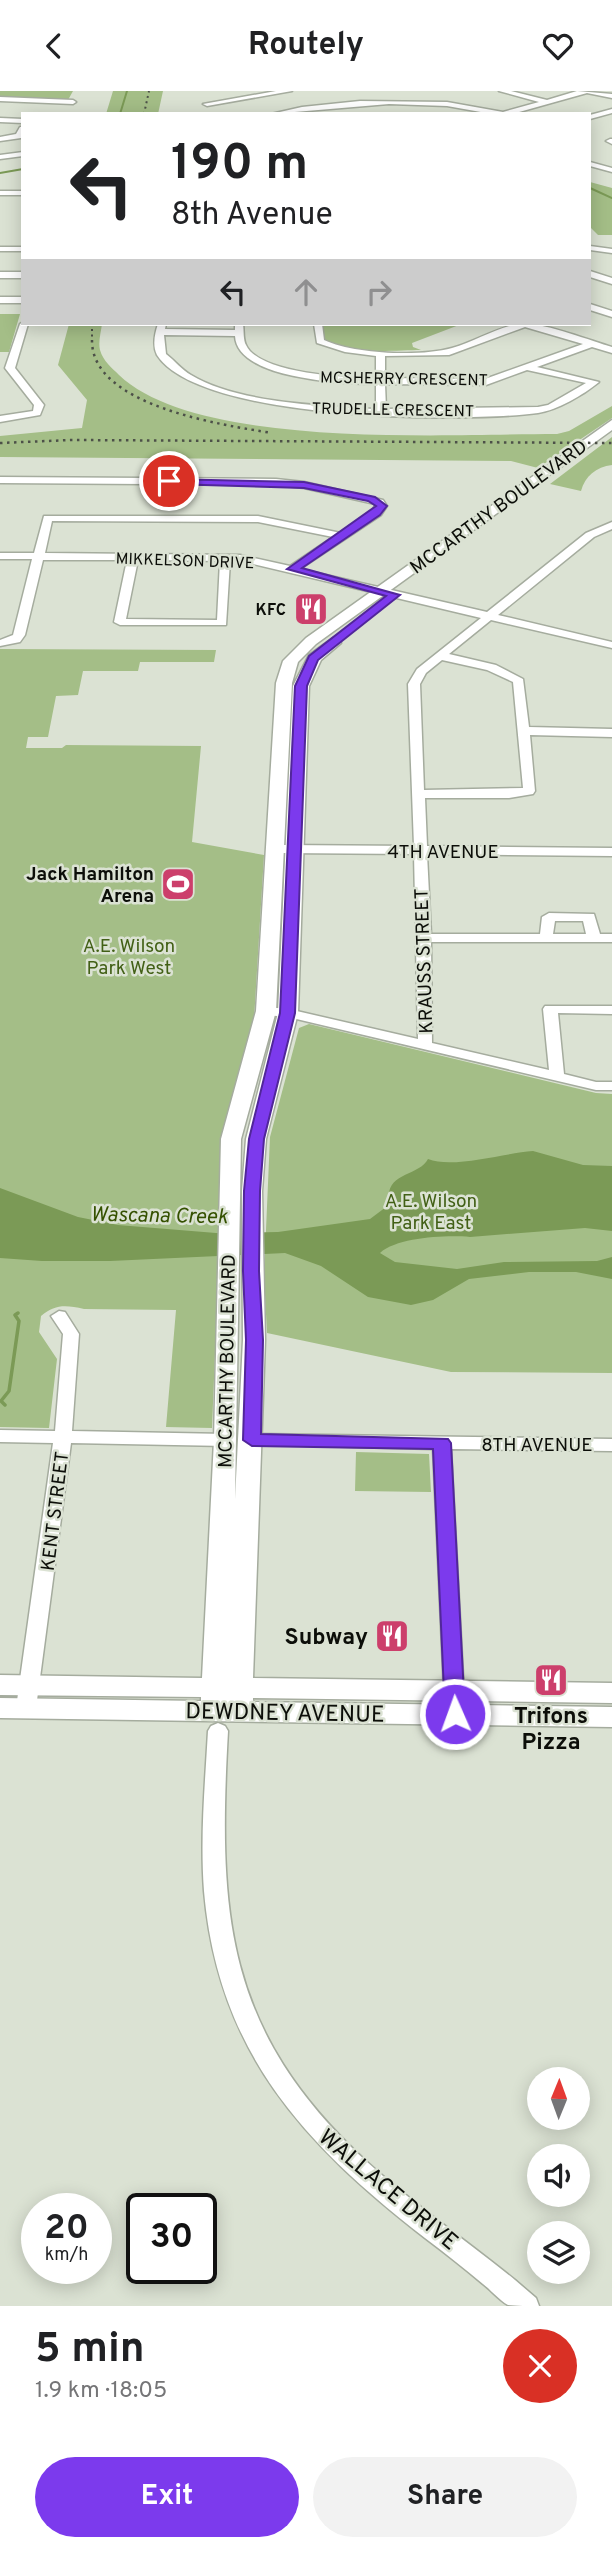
<!DOCTYPE html>
<meta charset="utf-8">
<style>
:root{--surface:#fff;--page:#f2f2f2;--text:#202124;--muted:#757577;--accent:#7c3aed}
body{margin:0;font-family:Overpass,sans-serif;background:var(--page);color:var(--text);height:100vh;display:flex;flex-direction:column;font-size:26px;white-space:nowrap}
*{box-sizing:border-box;margin:0}
p{font-size:23px;color:var(--muted)}
.icon{flex:none;width:38px;height:38px;fill:none;stroke:currentColor;stroke-width:2;stroke-linecap:round;stroke-linejoin:round}
.map{position:relative;height:2215px;overflow:hidden}
.sheet{display:flex;flex-direction:column;background:var(--surface);flex:1}
.sheet>*{flex:none}
.hud{position:absolute;left:21px;top:21px;width:570px;height:214px;border-radius:0px;box-shadow:0 4px 18px #0003;background:#fff;color:var(--text);overflow:hidden}
.needle{width:46px;rotate:1deg}
.controls{position:absolute;left:527px;top:1976px;display:grid;gap:14px}
.controls a{display:grid;place-items:center;width:63px;height:63px;border-radius:50%;background:var(--surface);box-shadow:0 4px 18px #0003;font-size:35px}
.speed{position:absolute;left:21px;top:2102px;display:flex;gap:14px;font-size:35px;font-weight:700;text-align:center}
.speed>*{display:grid;place-content:center;width:91px;height:91px;border-radius:50%;background:var(--surface);box-shadow:0 4px 18px #0003;line-height:1}
.speed small{font-size:18px;font-weight:400}
.speed .limit{border:4px solid #111;border-radius:10px;background:#fff;color:#111}
.pin{position:absolute;display:grid;place-items:center;width:60px;height:60px;color:#fff;margin:-30px;border:4px solid #fff;border-radius:50%;box-shadow:0 2px 7px #0007}
.me{position:absolute;width:77px;margin:-38px;rotate:358deg;stroke-linejoin:round;filter:drop-shadow(0 0 5px #0008)}
.turn{display:flex;align-items:center;gap:24px;height:147px;padding:0 35px;font-size:32px}
.turn .icon{width:91px;height:91px;stroke-width:2.5}
.turn b{display:block;font-size:49px;line-height:60px}
.lanes{display:flex;align-items:center;height:66px;padding:0 35px;background:#0003;justify-content:center;gap:35px;direction:ltr}
.lanes .off{opacity:.35}
.round{display:grid;place-items:center;flex:none;width:74px;height:74px;border-radius:37px;background:var(--page)}
.overview{display:flex;align-items:center;justify-content:space-between;height:119px;padding:0 35px}
h1{font-size:42px;font-weight:700;line-height:52px}
.action{display:flex;gap:14px;margin-top:auto;padding:14px 35px}
.action a{flex:1;height:80px;border-radius:42px;background:var(--accent);color:#fff;font-size:28px;font-weight:700;line-height:80px;text-align:center}
.action a+a{background:var(--page);color:var(--text)}
header{display:flex;justify-content:space-between;align-items:center;height:91px;padding:0 35px;background:var(--surface);font-size:32px;font-weight:700}
.map>svg:first-child{display:block}
.green{fill:#a4be87}
.water{fill:#7b9a56}
.lines{fill:none;stroke-linecap:round;stroke-linejoin:round}
.stream-far1{stroke:#7b9a56;stroke-width:2}
.stream{stroke:#7b9a56;stroke-width:3.5}
.minor-casing{stroke:#a5ac9e;stroke-width:3}
.major-casing{stroke:#a5ac9e;stroke-width:3}
.minor{fill:#fff;fill-rule:evenodd}
.major{fill:#fff;fill-rule:evenodd}
.rail-far1{stroke:#4c5048;stroke-width:2;stroke-dasharray:2 3.5;stroke-linecap:butt}
.rail{stroke:#4c5048;stroke-width:2.5;stroke-dasharray:2.5 4.5;stroke-linecap:butt}
.route{fill:#7c3aed;stroke:#51269a;stroke-width:2}
.labels{text-anchor:middle;stroke-width:5;stroke-linejoin:round;paint-order:stroke}
.far-street-label{font-size:16px;fill:#0c0e09;stroke:#dbe2d3}
.far-poi-label{font-size:16px;font-weight:bold;fill:#0c0e09;stroke:#dbe2d3;text-anchor:end}
.street-label{font-size:19px;fill:#0c0e09;stroke:#dbe2d3}
.poi-label{font-size:19px;font-weight:bold;fill:#0c0e09;stroke:#dbe2d3;text-anchor:end}
.park-label{font-size:19px;fill:#426016;stroke:#dbe2d3}
.water-label{font-size:21px;font-style:italic;fill:#355100;stroke:#dbe2d3}
.near-poi-label{font-size:23px;font-weight:bold;fill:#0c0e09;stroke:#dbe2d3;text-anchor:end}
.near-street-label{font-size:23px;fill:#0c0e09;stroke:#dbe2d3}
</style>
<header><svg class="icon" aria-label="back" viewBox="0 0 24 24"><path d="M15 5l-7 7 7 7"/></svg>Routely<svg class="icon" aria-label="heart" viewBox="0 0 24 24"><path d="M12 20l-8-8c-3-5 5-10 8-4 3-6 11-1 8 4z"/></svg></header>
<div class="map">
<svg width="612" height="2215" viewBox="0 0 612 2215">
<rect width="100%" height="100%" fill="#dbe2d3"/>
<path class="green" d="M0 0H73L68 9 0 7Z
M113 0H163L158 23H106Z
M590 91 612 97V144H598L590 136Z
M0 223H20L9 261H0Z
M69 233H102C101 241 98 251 100 259 103 270 112 277 119 284 198 359 450 343 557 343L569 340 612 315V327L538 377 511 370 0 366V345L82 337 87 309 58 274Z
M323 233H453L459 234 412 252 413 256 421 259C395 259 344 265 324 248Z
M612 346V374C596 376 585 385 581 400L550 393Z
M0 558 216 559 214 571H140L138 580H83L78 604 56 605 48 646H28L26 657H62L66 654 201 655 192 751 264 764 254 929 224 1040 212 1337 166 1336 176 1219 84 1218C66 1214 55 1213 41 1225L39 1241 57 1268 49 1337 0 1336Z
M309 933 596 1002 612 1003V1282L451 1281 267 1242 264 1185 270 1046 299 937Z
M356 1361 429 1363 431 1401 355 1400Z"/>
<path class="water" d="M533 1060 583 1074 612 1075V1140L585 1137 470 1146C446 1144 398 1146 380 1162L395 1171 457 1178 504 1171 597 1170 612 1166V1188L576 1181H529L469 1188 433 1209 411 1214 368 1206 321 1175 285 1162 110 1170H42L0 1167V1097L78 1126 118 1134 216 1142 278 1141 370 1128 390 1113C382 1081 419 1086 428 1068 453 1078 504 1062 533 1060Z"/>
<g class="lines">
<path class="stream-far1" d="M120 23 127 0
M0 82 23 78
M590 97 612 107"/>
<path class="stream" d="M5 1314 1 1310 9 1300 19 1230 15 1224 18 1222"/>
<g class="minor-casing">
<path id="minor" d="M276 0H292L207 15 203 13Z
M499 0H511L547 9 577 0 612 3V7L587 2 512 23H492L447 15 389 13 271 23 302 16 360 10 447 11 503 21 539 11Z
M0 6 73 9 76 11 73 13 0 10Z
M612 18V22L590 28V24Z
M0 27 23 28V32L0 31Z
M20 36H23L21 47 0 50V46L16 43Z
M610 48H612V53L606 50Z
M23 61V65L0 68V64Z
M590 71 612 77V81L590 75Z
M0 100H23V104H0Z
M590 155 612 158V162L590 159Z
M0 156H23V160H0Z
M590 180 612 187V193L590 186Z
M0 181H23V187H0Z
M0 206H23V212H0Z
M590 213 612 220V226L590 219Z
M23 231 28 233 15 277 44 314 40 324 0 331V325L33 320 34 314 5 277 20 233Z
M158 233H166L165 238 235 239V233H243C244 239 243 249 246 254 259 283 348 287 376 287V265L345 261 317 252 314 233H322L324 249C354 263 420 266 452 257 474 251 496 237 518 233 538 229 591 250 612 256V262L592 256 537 276 599 291C583 304 558 319 538 322 464 332 199 330 157 264 152 254 155 242 158 233ZM525 236 583 253 485 288 385 287V265L449 264ZM164 244 235 245C237 288 343 293 376 293V318C323 315 237 312 191 284 182 279 174 269 166 263ZM527 279 586 292 548 314 538 316 386 318 385 293 486 294Z
M0 386 276 388 304 391 383 409 387 415 381 424 300 478 487 521 586 442 612 431V438L594 446 498 524 612 551V557L491 529 449 563 496 574 523 588 529 636 612 638V646L530 644 535 700 533 703 509 707H425L427 755 612 757V765L427 763 431 843H540L542 826 549 822 594 823 600 843H612V851H431L432 952 549 979 543 918 545 915H612V923L558 922 564 983 596 991H612V999H596L288 926 266 924 259 920 266 916 288 918 418 948 414 763 282 762 276 758 282 754 414 755 408 593 417 578 481 527 240 470H230L226 534H120L114 531 127 469H43L25 544 20 551 0 555V549L13 544 32 468H0V462H34L44 425H258L341 442 373 420 375 413 304 397 276 394 0 392ZM52 430 258 431 333 446 290 475 240 464 45 462ZM138 469 220 470 217 529 126 528ZM442 569 487 579 513 591 523 697 424 699 420 593 426 582ZM555 830H583L586 843H553Z
M59 1220 65 1221 79 1243 72 1340 226 1343 232 1345 235 1349 232 1353 226 1355 71 1352 36 1617 33 1622 26 1625 19 1622 16 1617 53 1352 0 1351V1339L55 1340 63 1243 51 1225Z
M252 1343 612 1348V1360L451 1358 465 1623 462 1628 455 1631 448 1628 445 1623 433 1358 246 1353 243 1349 246 1345Z
M218 1632 225 1635 228 1640C218 1821 224 1940 366 2070 413 2113 466 2149 515 2189L536 2207 539 2215C531 2215 515 2215 508 2214 499 2209 491 2199 483 2193 464 2177 445 2162 425 2147 303 2052 218 1961 204 1800 200 1746 205 1693 208 1640L211 1635Z"/>
</g>
<g class="major-casing">
<path id="major" d="M612 329V339L316 553 298 571 292 592 276 920 241 1048 235 1408 243 1249 242 1100 246 1048 278 922 293 595 309 564 333 547 341 552 321 569 309 595 298 922 266 1048 262 1100 265 1249 253 1587 612 1592V1612L253 1607V1611L612 1616V1636L0 1627V1607L201 1610V1606L0 1604V1584L202 1587 214 1349 221 1048 256 920 276 592 283 570 306 547Z"/>
</g>
<use href="#minor" class="minor"/>
<use href="#major" class="major"/>
<path class="rail-far1" d="M144 23 149 0
M92 251V233"/>
<path class="rail" d="M92 249C91 315 223 334 272 342
M0 352 71 349 612 352"/>
</g>
<path class="route" d="M165 388 304 391 375 406 387 415 380 424 302 477 400 504 318 569 307 595 295 922 264 1048 260 1100 259 1180 263 1249 261 1343 448 1348 451 1352 465 1623 462 1628 455 1630 448 1628 445 1623 433 1358 252 1355 243 1349 246 1249 243 1180 244 1100 249 1048 280 922 295 595 309 565 386 505 287 478 376 415 368 410 304 397 169 393 164 390Z"/>
<defs>
<g id="restaurant-square" transform="scale(1.75)"><rect x="-9" y="-9" width="18" height="18" rx="4" fill="#cc3f6b" stroke="#dbe2d3"/><path d="M-5-6h1v4h1v-4h1v4h1v-4h1v5L-1.5 .5V6h-2V.5L-5-1ZM5-6V6H3V1.5H1.5Q1.5-4 5-6Z" fill="#fff"/></g>
<g id="stadium-square" transform="scale(1.75)"><rect x="-9" y="-9" width="18" height="18" rx="4" fill="#cc3f6b" stroke="#dbe2d3"/><path d="M0-5a6.5 5 0 1 0 0 10a6.5 5 0 1 0 0-10ZM-3.5-1.8h7v3.6h-7Z" fill="#fff"/></g>
</defs>
<g fill-rule="evenodd">
<use href="#restaurant-square" x="311" y="518"/>
<use href="#stadium-square" x="178" y="793"/>
<use href="#restaurant-square" x="392" y="1545"/>
<use href="#restaurant-square" x="551" y="1589"/>
</g>
<g class="labels">
<g class="far-street-label">
<text transform="translate(404 287) rotate(1)" y="6">MCSHERRY CRESCENT</text>
<text transform="translate(393 318) rotate(1)" y="6">TRUDELLE CRESCENT</text>
<text transform="translate(185 469) rotate(2)" y="6">MIKKELSON DRIVE</text>
</g>
<g class="far-poi-label">
<text x="286" y="524">KFC</text>
</g>
<g class="street-label">
<text transform="translate(498 415) rotate(-36)" y="7">MCCARTHY BOULEVARD</text>
<text x="443" y="767">4TH AVENUE</text>
<text transform="translate(423 870) rotate(-92)" y="7">KRAUSS STREET</text>
<text transform="translate(226 1270) rotate(-89)" y="7">MCCARTHY BOULEVARD</text>
<text x="537" y="1360">8TH AVENUE</text>
<text transform="translate(54 1420) rotate(-83)" y="7">KENT STREET</text>
</g>
<g class="poi-label">
<text x="154" y="789">Jack Hamilton<tspan x="154" dy="22">Arena</tspan></text>
</g>
<g class="park-label">
<text x="129" y="861">A.E. Wilson<tspan x="129" dy="22">Park West</tspan></text>
<text x="431" y="1116">A.E. Wilson<tspan x="431" dy="22">Park East</tspan></text>
</g>
<g class="water-label">
<text transform="translate(159 1124) rotate(1)" y="7">Wascana Creek</text>
</g>
<g class="near-poi-label">
<text x="368" y="1553">Subway</text>
<text x="551" y="1632" text-anchor="middle">Trifons<tspan x="551" dy="26">Pizza</tspan></text>
</g>
<g class="near-street-label">
<text transform="translate(285 1621) rotate(1)" y="8">DEWDNEY AVENUE</text>
<text transform="translate(389 2098) rotate(40)" y="8">WALLACE DRIVE</text>
</g>
</g>
</svg>
<div class="controls">
<a><svg class="needle" viewBox="-14 -14 28 28"><path d="M0-13l5 13h-10z" fill="#e53935"/><path d="M0 13l5-13h-10z" fill="#757577"/></svg></a>
<a><svg class="icon" aria-label="sound" viewBox="0 0 24 24"><path d="M4 9h4l5-4v14l-5-4H4zM17 9q2 3 0 6"/></svg></a>
<a><svg class="icon" aria-label="layers" viewBox="0 0 24 24"><path d="M12 4l9 5-9 5-9-5zM3 14l9 5 9-5"/></svg></a>
</div>
<div class="speed"><div>20<small>km/h</small></div><div class="limit">30</div></div>
<div class="pin" style="left:169px;top:390px;background:#d93025"><svg class="icon" aria-label="arrive" viewBox="0 0 24 24"><path d="M6 21V4h12l-3 4 3 4H6"/></svg></div>
<svg class="me" style="left:455px;top:1623px" viewBox="-20 -20 40 40"><circle r="17" fill="#7c3aed" stroke="#fff" stroke-width="3"/><path d="M0-11L8 9 0 5-8 9z" fill="#fff"/></svg>
<div class="hud">
<div class="turn"><svg class="icon" aria-label="left" viewBox="0 0 24 24"><path d="M17 20v-9H6M10 6l-5 5 5 5"/></svg><div><b>190 m</b>8th Avenue</div></div>
<div class="lanes"><svg class="icon" aria-label="left" viewBox="0 0 24 24"><path d="M17 20v-9H6M10 6l-5 5 5 5"/></svg><svg class="icon off" aria-label="ahead" viewBox="0 0 24 24"><path d="M12 20V5M6 11l6-6 6 6"/></svg><svg class="icon off" aria-label="right" viewBox="0 0 24 24"><path d="M7 20v-9h11M14 6l5 5-5 5"/></svg></div>
</div>
</div>
<section class="sheet">
<div class="overview"><div><h1>5 min</h1><p>1.9 km · 18:05</p></div><a class="round" style="background:#d93025;color:#fff"><svg class="icon" aria-label="close" viewBox="0 0 24 24"><path d="M6 6l12 12M18 6L6 18"/></svg></a></div>
<div class="action"><a>Exit</a><a>Share</a></div>
</section>
